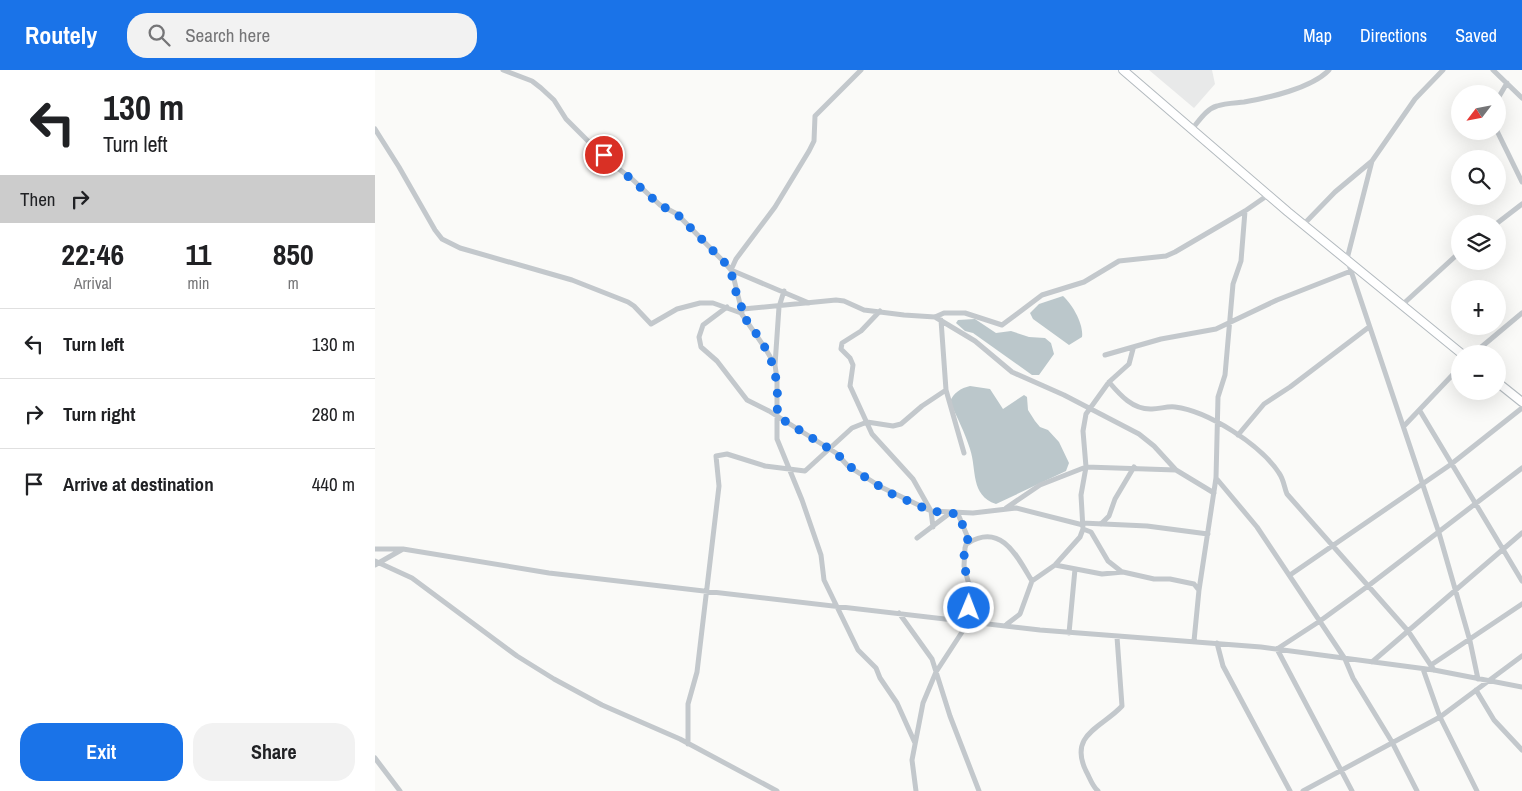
<!DOCTYPE html>
<meta charset="utf-8">
<style>
:root{--surface:#fff;--page:#f2f2f2;--text:#202124;--muted:#757577;--line:#e0e0e0;--accent:#1a73e8}
body{margin:0;font-family:"Archivo Narrow",sans-serif;background:var(--page);color:var(--text);height:100vh;display:flex;flex-direction:column;font-size:19px;white-space:nowrap}
*{box-sizing:border-box;margin:0}
p{font-size:16px;color:var(--muted)}
.icon{flex:none;width:28px;height:28px;fill:none;stroke:currentColor;stroke-width:2;stroke-linecap:round;stroke-linejoin:round}
.map{position:relative;flex:1;overflow:hidden}
.sheet{display:flex;flex-direction:column;background:var(--surface);width:375px}
.sheet>*{flex:none}
.top-card{background:#fff;color:var(--text);overflow:hidden}
.needle{width:32px;rotate:238deg}
.fabs{position:absolute;left:1076px;top:15px;display:grid;gap:10px}
.fabs a{display:grid;place-items:center;width:55px;height:55px;border-radius:50%;background:var(--surface);box-shadow:0 5px 20px #0002;font-size:25px}
.pin{position:absolute;display:grid;place-items:center;width:42px;height:42px;color:#fff;margin:-21px;border:2px solid #fff;border-radius:50%;box-shadow:0 1px 5px #0007}
.me{position:absolute;width:55px;margin:-28px;rotate:1deg;stroke-linejoin:round;filter:drop-shadow(0 0 4px #0008)}
.turn{display:flex;align-items:center;gap:18px;height:105px;padding:0 20px;font-size:22px}
.turn .icon{width:65px;height:65px;stroke-width:2.5}
.turn b{display:block;font-size:35px;line-height:42px}
.then{display:flex;align-items:center;height:48px;padding:0 20px;background:#0003;gap:10px;font-size:19px}
.eta{display:flex;justify-content:space-evenly;align-items:center;height:85px;text-align:center}
.eta b{font-size:30px;font-weight:700;line-height:35px}
.primary-button{display:flex;gap:10px;margin-top:auto;padding:10px 20px}
.primary-button a{flex:1;height:58px;border-radius:20px;background:var(--accent);color:#fff;font-size:20px;font-weight:700;line-height:58px;text-align:center}
.primary-button a+a{background:var(--page);color:var(--text)}
ul{padding:0;list-style:none}
li{display:flex;align-items:center;gap:15px;height:70px;padding:0 20px;border-top:1px solid var(--line)}
li div{flex:1}
li b{display:block;font-size:19px}
li em{font-style:normal}
header{display:flex;align-items:center;gap:30px;box-sizing:border-box;height:70px;padding:0 25px;background:var(--accent);color:#fff}
header strong{font-size:24px}
nav{display:flex;gap:28px;margin-inline-start:auto;font-size:18px}
.search{width:350px;height:45px;background:var(--page);display:flex;align-items:center;gap:12px;box-sizing:border-box;padding:0 18px;border-radius:20px;color:var(--muted);font-size:19px}
main{display:flex;flex:1;min-height:0}
.map>svg:first-child{display:block}
.built{fill:#e8e9e9}
.water{fill:#bbc7cb}
.lines{fill:none;stroke-linecap:round;stroke-linejoin:round}
.secondary-casing{stroke:#b3babf;stroke-width:10}
.minor{stroke:#c3c8cc;stroke-width:5}
.secondary{stroke:#fff;stroke-width:8}
.route{stroke:#1a73e8;stroke-width:9;stroke-dasharray:0 16.2}
</style>
<header>
<strong>Routely</strong>
<div class="search"><svg class="icon" aria-label="search" viewBox="0 0 24 24"><circle cx="10" cy="10" r="6"/><path d="M15 15l6 6"/></svg>Search here</div>
<nav><a>Map</a><a>Directions</a><a>Saved</a></nav>
</header>
<main>
<section class="sheet">
<div class="top-card">
<div class="turn"><svg class="icon" aria-label="left" viewBox="0 0 24 24"><path d="M17 20v-9H6M10 6l-5 5 5 5"/></svg><div><b>130 m</b>Turn left</div></div>
<div class="then">Then<svg class="icon" aria-label="right" viewBox="0 0 24 24"><path d="M7 20v-9h11M14 6l5 5-5 5"/></svg></div>
</div>
<div class="eta">
<div><b>22:46</b><p>Arrival</p></div>
<div><b>11</b><p>min</p></div>
<div><b>850</b><p>m</p></div>
</div>
<ul>
<li><svg class="icon" aria-label="left" viewBox="0 0 24 24"><path d="M17 20v-9H6M10 6l-5 5 5 5"/></svg><div><b>Turn left</b></div><em>130 m</em></li>
<li><svg class="icon" aria-label="right" viewBox="0 0 24 24"><path d="M7 20v-9h11M14 6l5 5-5 5"/></svg><div><b>Turn right</b></div><em>280 m</em></li>
<li><svg class="icon" aria-label="arrive" viewBox="0 0 24 24"><path d="M6 21V4h12l-3 4 3 4H6"/></svg><div><b>Arrive at destination</b></div><em>440 m</em></li>
</ul>
<div class="primary-button"><a>Exit</a><a>Share</a></div>
</section>
<div class="map">
<svg width="1147" height="721" viewBox="0 0 1147 721">
<rect width="100%" height="100%" fill="#fafaf8"/>
<path class="built" d="M774 0H837L840 14 819 38Z"/>
<path class="water" d="M688 226C697 234 709 254 707 267L694 275 658 249 655 243 664 234Z
M600 249 621 263 636 261 654 267 670 268 676 273 679 284 664 305H657L598 263 590 261 581 253 583 250Z
M595 316 615 319 628 339 649 325 652 327 653 340 660 351 665 357 673 360 684 372 694 393 691 401 621 434C595 425 602 400 595 379 590 363 582 347 575 332 578 323 586 318 595 316Z"/>
<g class="lines">
<g class="secondary-casing">
<path id="secondary" d="M748 0 913 142 1087 284
M1122 312 1147 332"/>
</g>
<path class="minor" d="M128 0 157 11 166 18 179 30 191 49 232 90 257 109 285 135 302 144 349 192 357 201 367 242
M1118 0 1147 28
M1122 30 1132 13
M0 59 24 97 60 160 67 169 85 178 197 210 253 232 259 236 276 254 302 239 325 233H338L366 243 390 278 400 295 402 309V369L427 430 446 485 449 510 483 580 501 598 505 608 522 633 540 673
M817 59C824 51 831 39 842 36 850 33 860 33 869 32 893 28 937 18 954 0
M1122 61 1147 112
M997 91 972 189 1064 463 1095 571 1103 609
M929 154 960 122 997 91 1040 29 1068 0
M1121 154 1147 134
M434 233 356 200 361 189 400 137 434 81 439 71 440 46 486 0
M1027 235 1085 182
M352 237 328 255 324 267 326 277 342 291 372 330 394 341 461 383 473 396 506 417 556 441 598 443 641 438 708 455
M368 239 461 230 469 231 489 240 529 245 560 247 569 243H590L627 255 667 225 709 212 744 191 791 186 800 182 870 141 893 125
M505 241 486 261 467 273 466 279 475 288 478 295 475 316 497 364 538 409 556 441 558 457
M560 247 600 271 637 302 689 325 764 364 779 376 801 400 839 423
M566 250 571 320 589 383
M1098 284 1147 243
M730 285 786 269 841 259 902 230 976 201
M400 295 404 237 409 221
M734 312C745 325 758 340 777 339 785 339 792 336 800 337 833 341 886 375 904 403 909 410 909 417 912 424L1033 561 1059 600
M1045 341 1147 511
M1029 356 1085 297
M863 365 889 334 915 317 994 257
M841 408 882 457 970 589 978 608 1017 672 1042 721
M631 438 665 415 711 397 801 400
M707 453 772 456 833 464
M726 454 734 446 740 429 759 397
M708 459 716 462 733 491 747 502
M542 468 575 443
M593 473C627 452 643 488 657 511
M0 479H28L174 503 665 560 886 577 1059 600 1147 617
M0 491 37 508 142 586 179 609 227 635 305 669 402 721
M0 495 28 479
M680 495 727 504 748 502 779 509H795L819 514 823 519
M915 505 1075 395 1147 338
M524 543 557 589 575 646 604 721
M632 554 645 544 657 511 680 495 705 467 708 459 706 425 711 397 708 361 711 344 734 312 754 294 758 279
M694 563 700 499
M819 571 824 520 841 408 843 327 850 305 858 214 866 191 870 141
M842 573 848 596 915 721
M997 592 1147 463
M1056 595 1147 534
M1048 599 1065 647 1102 721
M1101 620 1119 650 1147 680
M313 674V634L322 602 344 416 341 386 352 384 390 396 430 401 477 358 492 352 518 356 526 354 547 336 571 320
M0 688 25 721
M541 721 537 690 548 633 561 602 589 559 597 526 589 496 590 478 593 468 583 444
M723 721C717 716 715 708 711 701 693 664 728 657 747 636L742 567
M928 721 1065 647 1147 586
M977 721 902 579 945 551 993 516 1147 398"/>
<use href="#secondary" class="secondary"/>
</g>
<g class="lines">
<path class="route" d="M229 85 285 135 302 144 355 198 363 230 368 240 366 243C395 281 405 297 402 346L461 383 479 400 515 423 556 441 583 444 593 468 589 486 591 505 597 521 594 538"/>
</g>
</svg>
<div class="fabs">
<a><svg class="needle" viewBox="-14 -14 28 28"><path d="M0-13l5 13h-10z" fill="#e53935"/><path d="M0 13l5-13h-10z" fill="#757577"/></svg></a>
<a><svg class="icon" aria-label="search" viewBox="0 0 24 24"><circle cx="10" cy="10" r="6"/><path d="M15 15l6 6"/></svg></a>
<a><svg class="icon" aria-label="layers" viewBox="0 0 24 24"><path d="M12 4l9 5-9 5-9-5zM3 14l9 5 9-5"/></svg></a>
<a>+</a>
<a>−</a>
</div>
<div class="pin" style="left:229px;top:85px;background:#d93025"><svg class="icon" aria-label="arrive" viewBox="0 0 24 24"><path d="M6 21V4h12l-3 4 3 4H6"/></svg></div>
<svg class="me" style="left:594px;top:538px" viewBox="-20 -20 40 40"><circle r="17" fill="#1a73e8" stroke="#fff" stroke-width="3"/><path d="M0-11L8 9 0 5-8 9z" fill="#fff"/></svg>
</div>
</main>
